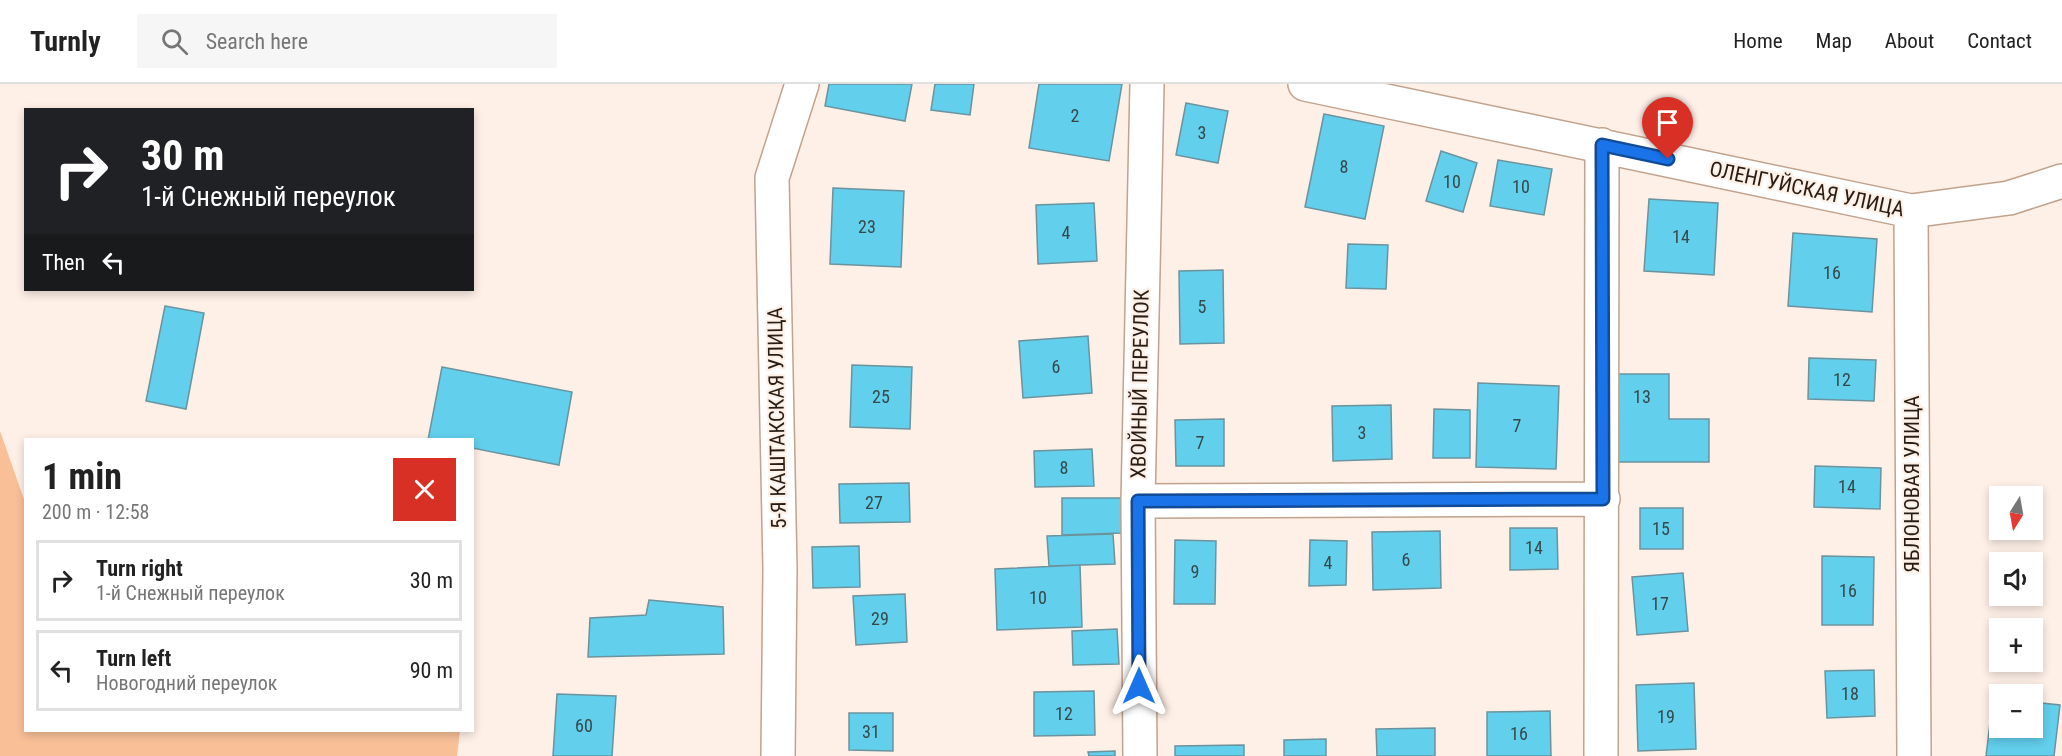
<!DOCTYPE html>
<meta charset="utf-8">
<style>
:root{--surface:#fff;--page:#f6f6f6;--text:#222;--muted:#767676;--line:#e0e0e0}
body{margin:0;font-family:"Roboto Condensed",sans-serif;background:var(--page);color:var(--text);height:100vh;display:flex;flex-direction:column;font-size:22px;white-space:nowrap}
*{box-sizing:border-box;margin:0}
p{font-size:20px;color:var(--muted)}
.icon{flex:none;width:33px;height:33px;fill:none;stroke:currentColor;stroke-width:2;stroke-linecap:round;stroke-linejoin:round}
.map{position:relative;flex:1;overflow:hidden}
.drawer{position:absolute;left:24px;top:354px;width:450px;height:294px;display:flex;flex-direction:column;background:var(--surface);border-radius:0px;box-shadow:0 3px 9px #0003}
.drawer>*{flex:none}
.hud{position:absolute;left:24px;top:24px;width:450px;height:183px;border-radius:0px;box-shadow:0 3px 9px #0003;background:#202124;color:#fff;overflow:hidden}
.needle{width:39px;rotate:191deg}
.buttons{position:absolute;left:1989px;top:402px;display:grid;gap:12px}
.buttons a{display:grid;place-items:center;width:54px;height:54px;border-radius:0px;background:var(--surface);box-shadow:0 3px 9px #0003;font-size:30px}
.pin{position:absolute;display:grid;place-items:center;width:51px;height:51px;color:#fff;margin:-62px -26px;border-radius:50% 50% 50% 0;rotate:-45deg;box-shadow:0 0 6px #0007}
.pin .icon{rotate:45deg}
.me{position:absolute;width:66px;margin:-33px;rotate:0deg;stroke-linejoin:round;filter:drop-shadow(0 0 4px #0008)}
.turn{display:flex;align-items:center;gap:21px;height:126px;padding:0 18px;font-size:27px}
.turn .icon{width:78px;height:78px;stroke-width:2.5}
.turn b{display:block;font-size:42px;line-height:51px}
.then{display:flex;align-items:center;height:57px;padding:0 18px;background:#0003;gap:12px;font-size:22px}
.round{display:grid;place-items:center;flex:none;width:63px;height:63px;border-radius:0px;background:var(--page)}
.head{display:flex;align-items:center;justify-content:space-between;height:102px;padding:0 18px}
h1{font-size:36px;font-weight:700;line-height:45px}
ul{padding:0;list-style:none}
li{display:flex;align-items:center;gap:18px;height:81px;margin:0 12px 9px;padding:0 6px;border:3px solid var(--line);border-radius:0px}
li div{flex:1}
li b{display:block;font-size:22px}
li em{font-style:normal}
header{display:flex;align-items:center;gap:36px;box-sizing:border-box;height:84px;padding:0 30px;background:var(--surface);border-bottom:2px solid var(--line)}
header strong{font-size:28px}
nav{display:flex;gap:33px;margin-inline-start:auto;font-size:21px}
.search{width:420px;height:54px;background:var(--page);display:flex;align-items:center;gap:15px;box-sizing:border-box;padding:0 21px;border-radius:0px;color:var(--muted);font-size:22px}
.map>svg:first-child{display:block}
.green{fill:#f9c098}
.building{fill:#62cfec;stroke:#6b939e;stroke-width:1.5}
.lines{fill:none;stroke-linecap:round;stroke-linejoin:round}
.minor-casing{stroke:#c1a28d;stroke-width:36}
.minor{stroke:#fff;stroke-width:33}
.route-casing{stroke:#114b97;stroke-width:15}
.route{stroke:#1a73e8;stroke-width:10}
.labels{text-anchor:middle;stroke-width:4.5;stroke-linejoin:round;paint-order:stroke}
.number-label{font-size:18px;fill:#36494a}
.street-label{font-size:21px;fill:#281c14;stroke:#fef0e7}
</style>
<header>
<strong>Turnly</strong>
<div class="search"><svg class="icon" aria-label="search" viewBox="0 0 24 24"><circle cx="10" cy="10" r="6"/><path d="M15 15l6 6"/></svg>Search here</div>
<nav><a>Home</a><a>Map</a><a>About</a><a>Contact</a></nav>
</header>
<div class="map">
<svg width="2062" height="672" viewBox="0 0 2062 672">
<rect width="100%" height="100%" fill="#fef0e7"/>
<path class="green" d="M0 347 25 418 26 646 460 647 457 672H0Z"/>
<path class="building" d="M829 0H912L905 37 825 22Z
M935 0H974L970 31 931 26Z
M1039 0H1122L1109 77 1029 64Z
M1186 19 1228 27 1218 79 1176 71Z
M1324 30 1384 42 1365 135 1305 123Z
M1441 67 1477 79 1463 128 1426 117Z
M1498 76 1552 85 1544 131 1490 122Z
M833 104 904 107 901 183 830 180Z
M1649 115 1718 119 1714 191 1644 187Z
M1094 119 1097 177 1038 180 1036 121Z
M1793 149 1877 155 1872 228 1788 222Z
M1348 160 1388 161 1386 205 1346 204Z
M1223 186 1224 259 1180 260 1179 187Z
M165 222 204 229 186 325 146 317Z
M1088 252 1092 309 1023 314 1019 257Z
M1809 274 1876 276 1874 317 1808 315Z
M852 281 912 283 910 345 850 343Z
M442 283 572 308 559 381 472 364V356H428Z
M1616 290H1669V335H1709V378H1616Z
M1478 299 1559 302 1556 385 1476 383Z
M1391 321 1392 375 1333 377 1332 322Z
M1434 325 1470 326V374H1433Z
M1224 335V382H1176L1175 336Z
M1092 365 1094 402 1035 403 1034 367Z
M1815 382 1881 384 1880 425 1814 423Z
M909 399 910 438 840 439 839 400Z
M1062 414H1122V449L1062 451Z
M1640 424H1683V465H1640Z
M1510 444H1557L1558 485 1510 486Z
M1440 447 1441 504 1373 506 1372 448Z
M1113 450 1115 480 1049 482 1047 452Z
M1175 456 1216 457 1215 520H1174Z
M1310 456 1347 457 1346 501 1309 502Z
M859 462 860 503 813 504 812 463Z
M1822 472 1874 473 1873 541H1822Z
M1080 481 1082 543 997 546 995 485Z
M1683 489 1688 547 1637 551 1632 493Z
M905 510 907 558 856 561 853 512Z
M649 516 723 523 724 570 588 573 590 534 646 531Z
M1117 545 1119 580 1073 581 1072 547Z
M1874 586 1875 632 1827 634 1825 587Z
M1694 599 1696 665 1638 667 1636 601Z
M1094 607 1095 651 1034 652V608Z
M557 610 616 612 612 672H553Z
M1993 614 2000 615V644H2032V618L2060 621 2054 672H1986Z
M1550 627 1551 672H1487V628Z
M849 629H893V667L849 666Z
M1435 644V672H1377L1376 645Z
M1326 655V672H1284V656Z
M1244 661V672H1175V662Z
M1115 667V672H1089L1088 668Z"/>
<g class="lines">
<g class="minor-casing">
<path id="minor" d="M1305 0 1911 127 2009 114 2062 97
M1911 127 1914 672
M1138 417 1603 415
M778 672 780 485 772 94 802 0
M1140 672 1138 417 1147 0
M1601 672 1602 61"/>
</g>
<use href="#minor" class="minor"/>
</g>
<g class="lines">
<g class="route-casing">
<path id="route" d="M1139 602 1138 417 1603 415 1602 61 1668 75"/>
</g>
<use href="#route" class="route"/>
</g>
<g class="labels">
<g class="number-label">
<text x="1075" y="38">2</text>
<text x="1202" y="55">3</text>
<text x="1344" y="89">8</text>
<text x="1452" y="104">10</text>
<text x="1521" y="109">10</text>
<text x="867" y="149">23</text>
<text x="1066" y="155">4</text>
<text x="1681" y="159">14</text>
<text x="1832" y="195">16</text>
<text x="1202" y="229">5</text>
<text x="1056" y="289">6</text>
<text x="1842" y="302">12</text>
<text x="881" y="319">25</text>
<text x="1642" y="319">13</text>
<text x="1517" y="348">7</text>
<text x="1362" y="355">3</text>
<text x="1200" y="365">7</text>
<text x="1064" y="390">8</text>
<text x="1847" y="409">14</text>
<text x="874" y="425">27</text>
<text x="1661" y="451">15</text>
<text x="1534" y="470">14</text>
<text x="1406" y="482">6</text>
<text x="1328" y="485">4</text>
<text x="1195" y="494">9</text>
<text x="1848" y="513">16</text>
<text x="1038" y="520">10</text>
<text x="1660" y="526">17</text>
<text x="880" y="541">29</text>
<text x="1850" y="616">18</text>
<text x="1064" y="636">12</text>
<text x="1666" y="639">19</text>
<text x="584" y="648">60</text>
<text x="871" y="654">31</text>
<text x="1519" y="656">16</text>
</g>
<g class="street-label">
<text transform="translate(1807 105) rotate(12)" y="7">ОЛЕНГУЙСКАЯ УЛИЦА</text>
<text transform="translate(1140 300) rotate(-89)" y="7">ХВОЙНЫЙ ПЕРЕУЛОК</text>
<text transform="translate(777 334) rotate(-91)" y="7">5-Я КАШТАКСКАЯ УЛИЦА</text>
<text transform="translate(1912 400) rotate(-90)" y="7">ЯБЛОНОВАЯ УЛИЦА</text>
</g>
</g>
</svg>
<div class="buttons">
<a><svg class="needle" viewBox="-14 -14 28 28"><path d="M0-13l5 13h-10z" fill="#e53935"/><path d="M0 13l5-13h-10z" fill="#767676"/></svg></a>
<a><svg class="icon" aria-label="sound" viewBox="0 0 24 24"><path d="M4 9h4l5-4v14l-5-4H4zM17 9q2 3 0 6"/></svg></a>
<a>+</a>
<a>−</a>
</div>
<div class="pin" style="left:1668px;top:75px;background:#d93025"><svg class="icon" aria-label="arrive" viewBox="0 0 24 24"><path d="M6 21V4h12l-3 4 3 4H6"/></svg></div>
<svg class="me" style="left:1139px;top:602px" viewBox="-20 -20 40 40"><path d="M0-17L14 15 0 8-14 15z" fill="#1a73e8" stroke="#fff" stroke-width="4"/></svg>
<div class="hud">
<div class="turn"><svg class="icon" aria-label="right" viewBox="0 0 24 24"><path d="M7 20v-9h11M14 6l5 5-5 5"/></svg><div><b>30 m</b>1-й Снежный переулок</div></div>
<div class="then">Then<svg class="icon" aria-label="left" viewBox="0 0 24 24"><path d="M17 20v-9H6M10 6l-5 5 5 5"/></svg></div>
</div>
<section class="drawer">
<div class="head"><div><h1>1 min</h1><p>200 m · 12:58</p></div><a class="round" style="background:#d93025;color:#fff"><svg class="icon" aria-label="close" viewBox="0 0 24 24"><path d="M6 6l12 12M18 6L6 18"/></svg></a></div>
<ul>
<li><svg class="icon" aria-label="right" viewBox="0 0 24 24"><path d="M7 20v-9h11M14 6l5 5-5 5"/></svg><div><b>Turn right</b><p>1-й Снежный переулок</p></div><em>30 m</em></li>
<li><svg class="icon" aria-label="left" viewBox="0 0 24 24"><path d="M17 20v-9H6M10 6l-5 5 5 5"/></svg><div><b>Turn left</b><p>Новогодний переулок</p></div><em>90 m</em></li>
</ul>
</section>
</div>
